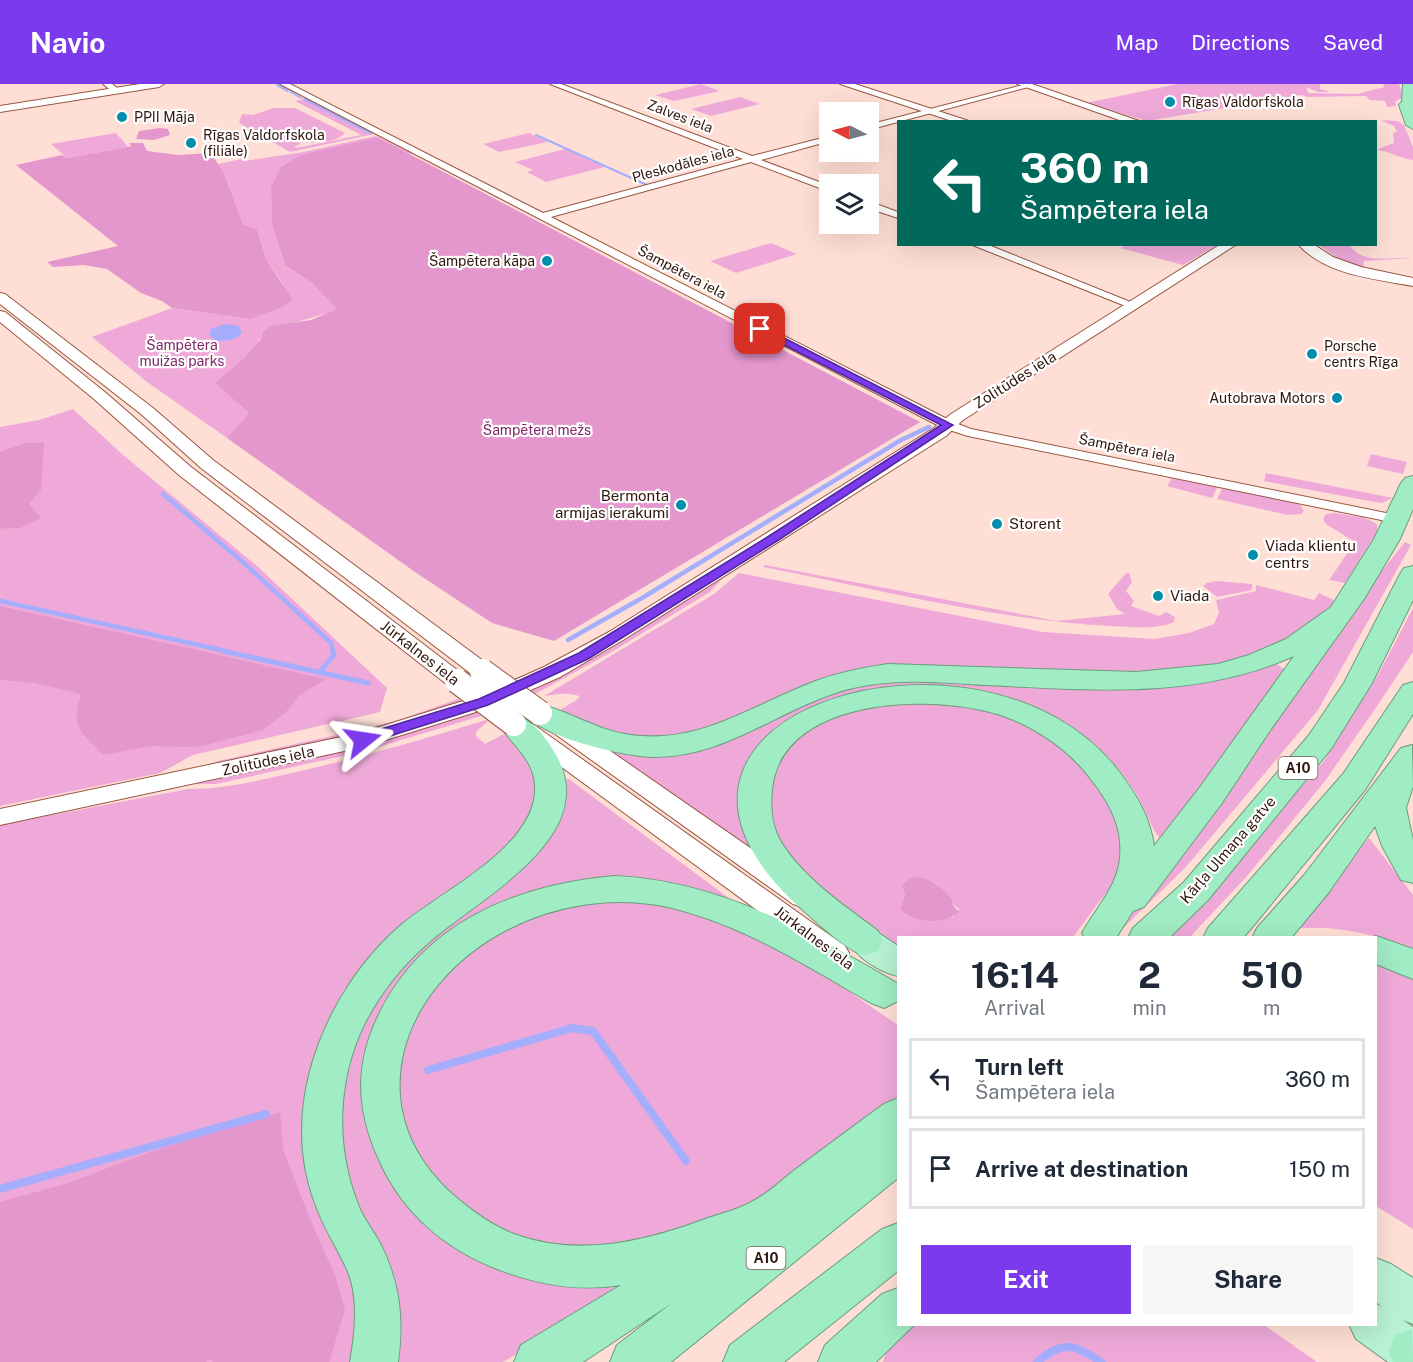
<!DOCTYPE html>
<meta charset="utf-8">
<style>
:root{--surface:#fff;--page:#f6f6f7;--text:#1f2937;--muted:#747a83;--line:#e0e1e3;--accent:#7c3aed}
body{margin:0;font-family:"Public Sans",sans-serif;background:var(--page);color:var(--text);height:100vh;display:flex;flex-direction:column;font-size:22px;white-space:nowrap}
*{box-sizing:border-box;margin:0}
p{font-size:20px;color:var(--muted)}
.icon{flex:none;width:33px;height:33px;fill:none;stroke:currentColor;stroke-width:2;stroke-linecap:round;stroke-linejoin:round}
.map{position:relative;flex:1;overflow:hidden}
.drawer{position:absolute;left:897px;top:852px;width:480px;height:390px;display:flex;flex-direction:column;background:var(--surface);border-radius:0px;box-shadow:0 6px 24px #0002}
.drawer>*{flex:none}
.hud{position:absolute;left:897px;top:36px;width:480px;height:126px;border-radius:0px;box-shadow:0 6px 24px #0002;background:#00695c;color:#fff;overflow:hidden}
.needle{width:39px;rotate:276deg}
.buttons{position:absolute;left:819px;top:18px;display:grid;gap:12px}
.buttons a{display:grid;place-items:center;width:60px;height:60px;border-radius:0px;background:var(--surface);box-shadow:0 6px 24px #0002;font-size:30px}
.pin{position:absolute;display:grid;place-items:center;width:51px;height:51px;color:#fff;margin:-26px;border-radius:12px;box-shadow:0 3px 9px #0006}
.me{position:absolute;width:66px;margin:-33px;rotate:75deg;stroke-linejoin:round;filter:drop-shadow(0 0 4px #0008)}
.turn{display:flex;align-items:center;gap:21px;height:126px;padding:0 24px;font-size:27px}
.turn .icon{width:78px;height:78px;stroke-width:2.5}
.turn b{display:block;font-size:42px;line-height:51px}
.eta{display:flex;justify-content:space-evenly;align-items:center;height:102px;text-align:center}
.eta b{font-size:36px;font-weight:700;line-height:42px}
.cta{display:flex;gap:12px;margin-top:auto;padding:12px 24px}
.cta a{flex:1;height:69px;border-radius:0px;background:var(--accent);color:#fff;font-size:24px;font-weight:700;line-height:69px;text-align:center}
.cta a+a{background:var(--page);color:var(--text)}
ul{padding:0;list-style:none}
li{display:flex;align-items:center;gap:18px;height:81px;margin:0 12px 9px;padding:0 12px;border:3px solid var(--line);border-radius:0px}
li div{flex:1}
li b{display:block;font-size:22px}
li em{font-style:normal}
header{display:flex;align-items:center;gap:36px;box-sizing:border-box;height:84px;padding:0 30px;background:var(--accent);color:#fff}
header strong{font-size:28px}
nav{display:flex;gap:33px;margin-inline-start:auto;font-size:21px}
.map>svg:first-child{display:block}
.green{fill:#efa9d9;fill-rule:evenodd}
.forest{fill:#e497cc}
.water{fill:#a5adfd}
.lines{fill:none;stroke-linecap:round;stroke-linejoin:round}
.stream-far3{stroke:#a5adfd;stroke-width:2}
.stream-far2{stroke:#a5adfd;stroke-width:4.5}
.stream-far1{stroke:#a5adfd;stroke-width:5}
.stream{stroke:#a5adfd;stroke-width:8}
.minor-casing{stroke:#995741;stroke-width:2}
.tertiary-casing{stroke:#995741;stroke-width:2}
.primary-casing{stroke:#6a9e7a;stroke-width:2}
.trunk-casing{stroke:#6a9e7a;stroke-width:2}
.minor{fill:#fff;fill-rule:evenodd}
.tertiary{fill:#fff;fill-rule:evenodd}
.primary{fill:#b8f1d3;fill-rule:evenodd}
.trunk{fill:#a0ecc4;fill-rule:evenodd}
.tertiary-bridge-casing{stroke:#995741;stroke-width:26;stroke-linecap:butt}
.tertiary-bridge{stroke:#fff;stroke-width:24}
.route{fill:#7c3aed;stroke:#51269a;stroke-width:1.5}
.poi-dot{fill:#018eab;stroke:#fff;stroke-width:2}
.labels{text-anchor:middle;stroke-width:4.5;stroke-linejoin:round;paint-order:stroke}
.far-poi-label{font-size:14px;fill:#31160d;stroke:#fff;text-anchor:start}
.far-street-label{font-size:14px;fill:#31160d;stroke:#fff}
.far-park-label{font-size:14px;fill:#80286a;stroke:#fff}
.shield{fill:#fff;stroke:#6f5c56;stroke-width:1.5}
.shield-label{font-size:14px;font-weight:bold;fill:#31160d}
.street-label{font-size:15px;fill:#31160d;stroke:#fff}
.poi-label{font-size:15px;fill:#31160d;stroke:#fff;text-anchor:start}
</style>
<header>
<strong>Navio</strong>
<nav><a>Map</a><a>Directions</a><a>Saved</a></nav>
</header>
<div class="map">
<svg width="1413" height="1278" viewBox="0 0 1413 1278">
<rect width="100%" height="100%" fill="#ffdfd5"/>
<path class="green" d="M701 0 720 7 674 17 655 11Z
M1177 0H1320V5L1330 8H1318L1306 3 1308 9 1357 10 1384 3 1383 0H1399L1403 13 1395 18 1396 22 1387 23 1385 17 1370 16 1366 12 1308 13 1301 11 1147 37 1086 19Z
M740 13 760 20 711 32 691 25Z
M308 14 374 50 290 68 239 39 242 30 253 31 273 24H295L345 49C334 60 314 59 299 58L301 60 295 62 296 64 361 51 295 17Z
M1381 36 1397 37 1404 41 1413 63V76C1400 75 1389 66 1376 66L1394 59 1393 49 1397 48 1394 42Z
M116 49 128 63 67 74 51 60Z
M529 49 548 58 499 68 483 60Z
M376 52 413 69 410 70 381 55 271 104 272 140 285 181 312 199 338 225C313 235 288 239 263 248 255 270 231 283 216 299L249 329 227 354 147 298 92 253 172 224 250 235 284 201 266 175 257 145 243 140 224 89 218 80 241 75 244 77 303 68Z
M565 65 605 83 546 98 527 88 533 86 515 78Z
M771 159 797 170 736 189 710 177Z
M1129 160 1217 161 1183 181 1120 164Z
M1319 161H1349C1365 182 1390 172 1413 174L1364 177 1363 184 1336 173Z
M73 325 122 370 257 482 387 604 380 628 193 671 160 689 0 722V445L20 444 29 420 41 405V391L25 359 0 367V343L39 336Z
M1371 370 1407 378 1403 390 1367 382Z
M1266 389 1393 414 1382 419 1364 416 1264 397Z
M1172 394 1218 402 1212 414 1167 402Z
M1223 403 1299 419 1304 427 1302 430 1288 431 1217 415Z
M1335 429 1365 434 1377 440V448L1345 499 1329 496 1355 458 1326 440 1323 435 1326 430Z
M1405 458 1411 461 1318 626 1185 784 1114 853 1108 854 1168 789 1380 489Z
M765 481 1057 537 1125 530 1117 525 1108 510 1126 489H1129L1132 498 1126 507 1134 517 1131 522 1159 532 1166 528 1175 533 1174 538C1157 546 1130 543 1111 542 994 536 878 505 763 483Z
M739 489 1043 548 1154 555 1189 549 1214 540 1219 529 1216 516 1256 507V501L1314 516 1319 509 1334 516 1335 520 1291 557 1233 578 1171 589 914 583 701 650 624 654 560 626 578 615 579 612C567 608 556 610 544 612L714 510Z
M723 494 710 508 610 569 535 610 531 607 612 563Z
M1217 497 1252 500V506L1217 513 1203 502 1207 499Z
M1413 524V568L1373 628 1325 697 1248 791 1190 853 1166 854 1192 827 1324 677 1378 591Z
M1274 578 1284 585 1164 754 1161 755C1152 747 1144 723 1137 711 1122 686 1099 663 1074 647 1037 624 993 609 950 604 874 595 733 622 741 725 742 738 748 752 752 765L612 668 640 669 867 598 1009 597Z
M458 615 463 619 368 648 195 685 218 677 359 646 399 636Z
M931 617 975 623 1005 631 1036 644 1078 672 1118 729 1123 779 1112 801 1073 853 898 854V862C840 828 723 746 785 669 803 647 835 629 863 623 884 618 909 619 931 617ZM905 810 952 820 959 825 953 833 933 837 900 825Z
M476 628 481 632 365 667 216 700H195L368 662Z
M486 636 488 637 476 648V652L485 660 504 650 507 652 510 650 522 660 539 701 531 738 330 942 358 1208 357 1278H78L0 1130V741L188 705C224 705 257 697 292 689 358 674 422 656 486 636Z
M569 695 734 818 689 803 641 796 439 860 373 1061 393 1104 406 1119 631 1194 582 1232 503 1278H390L346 1110 336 1005 380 900 459 826 559 698Z
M1369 754 1413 811V867C1386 853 1358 847 1327 844 1316 843 1305 845 1294 844Z
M612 815C667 820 725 836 775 861 818 883 857 914 898 941V1017L846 1057 736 1130 634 1163H559L526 1155 486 1138 460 1121 425 1085 400 1032 396 981 416 926 459 876 503 846 529 833 567 822Z
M1376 875 1413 893V1145L1376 1122Z
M906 1240 1264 1241 1317 1278H883L886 1268Z"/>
<path class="forest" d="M160 44 168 45 170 51 154 56 136 55 139 47Z
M375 54 381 55 920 338 554 557 492 539 415 488 227 354 249 329 215 299 244 274 260 256 263 248 271 242 311 236 337 225 312 199 285 181 272 140 271 104 281 83 301 71Z
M129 59H143L147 67 178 71 211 69 224 89 243 140 257 145 266 175 293 216 283 223 250 235 172 224 162 217 141 209 107 185 84 181 53 183 47 178 118 162 16 81 62 71 67 74 128 63 131 62Z
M25 359H44L41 406 29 420 41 434 20 444 0 445V367Z
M0 522 326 595 301 610 286 628 263 646 206 661 190 663 153 662 103 671C79 646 71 645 81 610L35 599 0 596Z
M919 793C932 796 943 805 952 815V820L959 828C942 842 915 839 900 825L905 810 902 801 911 794Z
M280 1028 283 1065 308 1130 336 1194 345 1226 329 1278H213L212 1275 205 1278H0V1118L68 1099 153 1067Z"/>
<path class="water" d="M225 240 239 242 242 249C235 258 224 257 214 256L209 250 211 245Z"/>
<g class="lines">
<path class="stream-far3" d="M277 1 288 7
M291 8 301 14
M304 15 370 49
M536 51 647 101"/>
<path class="stream-far2" d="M163 410 245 480 331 559 333 568
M0 517 230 568
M568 556 642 514 901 356 929 343"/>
<path class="stream-far1" d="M223 567 368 599
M319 589 334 571 333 567"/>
<path class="stream" d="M428 986 572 944 593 947 686 1077
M0 1105 266 1030
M1037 1278C1064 1256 1073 1260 1101 1278"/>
<g class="minor-casing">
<path id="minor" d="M103 0H112L121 7 114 9Z
M280 0H290L543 129 743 75 550 0H561L752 72 830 52V57L761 76 830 102V108L751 78 551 133 953 338 971 345 1396 431 1403 435 1396 439 968 352 943 344Z
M1027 0 1032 2 868 46V41Z
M868 117 898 128V134L868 124Z
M970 160H986L1138 221 1136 223H1128Z"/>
</g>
<g class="tertiary-casing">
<path id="tertiary" d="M140 0H164L159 3 0 28V22Z
M840 0H855L972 38H955Z
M1017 0H1032L1142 38H1125Z
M1221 160H1237L963 336 946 352 623 556 560 593 492 623 363 663 0 741V725L360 649 476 613 544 583 609 548 934 344 951 330Z
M1298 160H1313L1333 173 1361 183 1413 194V202C1375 195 1325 191 1298 160Z
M0 209 5 210 153 324 213 376 490 582 493 587 490 592 482 594 474 592 201 384 141 330 0 220Z
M0 227 5 228 106 309 191 383 465 592 468 597 465 602 457 604 449 602 179 391 94 315 0 238Z
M559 635 567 637 811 806 815 813 811 820 802 823 793 820 551 647 548 642 551 637Z
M526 639 534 641 845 862 849 869 845 876 835 879 825 876 518 651 515 646 518 641Z"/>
</g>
<g class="primary-casing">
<path id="primary" d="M865 844 877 848 898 862V892C880 888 857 874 848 857L853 848Z
M1376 1174 1391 1180 1413 1194V1240L1403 1236 1413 1243V1278H1388L1356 1255 1349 1240H1376V1220L1382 1223 1376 1218Z"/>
</g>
<g class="trunk-casing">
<path id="trunk" d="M1403 0H1413V45L1406 41 1399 21 1402 17Z
M1413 392V425L1400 455 1364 515 1269 648 1222 719 1144 823 1133 827 1116 854H1085L1082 849C1096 824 1118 802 1120 773 1123 744 1110 720 1093 698 1073 670 1043 648 1011 635 945 608 781 609 772 706 770 723 772 743 781 758 804 795 844 821 878 847L883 857 878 867C874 868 868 871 865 871 849 870 809 831 796 820 591 629 981 513 1117 685 1135 708 1150 732 1154 762L1200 703 1294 572C1196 616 1090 606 986 601 947 599 908 595 869 601 792 612 733 675 651 673 623 672 540 653 525 629L529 622 540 620C571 628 598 647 631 651 698 660 748 624 808 600 834 589 861 584 888 580L1136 588 1218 580 1249 571 1286 555 1331 523 1374 455 1401 399 1405 394Z
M1413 482V516L1372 599 1331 665 1208 816 1169 854H1128L1133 844 1184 798 1309 651 1344 599 1400 490 1404 484Z
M1413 598V630L1365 706 1254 841 1243 854H1203L1208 844 1343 690 1403 601Z
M514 630C531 635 544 651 553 666 608 752 476 815 426 861 401 883 380 910 365 939 337 995 335 1062 358 1120 363 1134 373 1146 380 1159 400 1198 404 1236 398 1278H350C355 1249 359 1216 348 1188 339 1167 326 1148 318 1127 290 1060 301 989 334 926 351 894 374 864 401 841 441 807 539 762 535 701 533 674 512 661 499 640L503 633Z
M1412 661 1413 702 1406 724 1413 756V799L1401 796 1382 762 1375 742 1329 808 1291 854H1252L1257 844 1305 790 1401 664Z
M614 792C718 796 809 848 897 899L898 917 884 924 871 919C809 883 746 843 676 825 617 810 554 820 501 849 397 907 357 1031 458 1115 475 1129 493 1142 514 1150 578 1174 647 1157 708 1134 723 1129 740 1125 753 1117 767 1110 780 1098 792 1088 823 1065 853 1042 884 1020L898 1014V1094L671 1278H610L617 1261 672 1219 583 1278H514L521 1261 621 1201C578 1208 538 1201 497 1185 445 1165 403 1129 380 1078 356 1027 354 981 379 930 424 838 516 801 614 792Z
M1376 852 1413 865V895L1376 880V854H1372Z
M898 1139V1187L784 1278H723L730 1261 882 1145Z
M898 1204V1240H915L876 1278H818L825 1261 882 1210Z
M1412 1245 1413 1278H1393L1389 1268 1395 1251Z"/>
</g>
<use href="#minor" class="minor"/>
<use href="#tertiary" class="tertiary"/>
<use href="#primary" class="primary"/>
<use href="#trunk" class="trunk"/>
<g class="tertiary-bridge-casing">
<path id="tertiary-bridge" d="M482 587 540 629
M457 597 514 640"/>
</g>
<use href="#tertiary-bridge" class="tertiary-bridge"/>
</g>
<path class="route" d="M757 243H763L953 341 777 457 588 575 488 621 368 659H358L356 656 358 652 479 615 579 569 769 452 941 341 757 247Z"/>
<g class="poi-dot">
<circle cx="1170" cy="18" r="6"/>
<circle cx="122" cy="33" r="6"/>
<circle cx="191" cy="59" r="6"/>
<circle cx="547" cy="177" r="6"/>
<circle cx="1312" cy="270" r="6"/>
<circle cx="1337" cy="314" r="6"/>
<circle cx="681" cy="421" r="6"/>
<circle cx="997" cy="440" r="6"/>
<circle cx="1253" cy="471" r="6"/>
<circle cx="1158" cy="512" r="6"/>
</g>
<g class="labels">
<g class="far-poi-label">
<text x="1182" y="23">Rīgas Valdorfskola</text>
<text x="134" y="38">PPII Māja</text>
<text x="203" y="56">Rīgas Valdorfskola<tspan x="203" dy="16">(filiāle)</tspan></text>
<text x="535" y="182" text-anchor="end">Šampētera kāpa</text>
<text x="1324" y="267">Porsche<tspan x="1324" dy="16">centrs Rīga</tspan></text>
<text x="1325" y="319" text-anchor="end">Autobrava Motors</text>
</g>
<g class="far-street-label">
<text transform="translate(680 32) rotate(21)" y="5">Zalves iela</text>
<text transform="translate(683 80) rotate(-15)" y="5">Pleskodāles iela</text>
<text transform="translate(682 188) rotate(28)" y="5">Šampētera iela</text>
<text transform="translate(1127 364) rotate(11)" y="5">Šampētera iela</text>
</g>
<g class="far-park-label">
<text x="182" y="266">Šampētera<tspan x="182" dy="16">muižas parks</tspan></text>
<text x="537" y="351">Šampētera mežs</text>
</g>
<g class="shield">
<rect x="1278.5" y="673" width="39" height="22" rx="4.5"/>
<rect x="746.5" y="1163" width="39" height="22" rx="4.5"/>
</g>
<g class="shield-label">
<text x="1298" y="689">A10</text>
<text x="766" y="1179">A10</text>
</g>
<g class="street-label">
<text transform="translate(1015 296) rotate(-32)" y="5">Zolitūdes iela</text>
<text transform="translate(420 569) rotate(38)" y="5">Jūrkalnes iela</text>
<text transform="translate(268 677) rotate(-12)" y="5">Zolitūdes iela</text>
<text transform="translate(1228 766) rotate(-49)" y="5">Kārļa Ulmaņa gatve</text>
<text transform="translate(814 854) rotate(37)" y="5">Jūrkalnes iela</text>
</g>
<g class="poi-label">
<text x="669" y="417" text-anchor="end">Bermonta<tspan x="669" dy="17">armijas ierakumi</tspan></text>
<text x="1009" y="445">Storent</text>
<text x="1265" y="467">Viada klientu<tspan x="1265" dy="17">centrs</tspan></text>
<text x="1170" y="517">Viada</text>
</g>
</g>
</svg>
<div class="buttons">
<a><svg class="needle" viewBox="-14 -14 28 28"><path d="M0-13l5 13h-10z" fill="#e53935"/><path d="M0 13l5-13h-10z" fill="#747a83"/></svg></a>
<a><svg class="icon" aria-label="layers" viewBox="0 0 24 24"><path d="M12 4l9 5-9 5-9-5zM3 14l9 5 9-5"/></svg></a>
</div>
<div class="pin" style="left:760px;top:245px;background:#d93025"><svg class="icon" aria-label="arrive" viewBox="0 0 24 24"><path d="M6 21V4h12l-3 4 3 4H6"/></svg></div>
<svg class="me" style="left:363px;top:656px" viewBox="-20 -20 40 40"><path d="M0-17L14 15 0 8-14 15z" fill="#7c3aed" stroke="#fff" stroke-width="4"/></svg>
<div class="hud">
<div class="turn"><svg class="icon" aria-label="left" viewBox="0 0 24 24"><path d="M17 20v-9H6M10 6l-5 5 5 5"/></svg><div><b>360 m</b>Šampētera iela</div></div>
</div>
<section class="drawer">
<div class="eta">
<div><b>16:14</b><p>Arrival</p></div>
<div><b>2</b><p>min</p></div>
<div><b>510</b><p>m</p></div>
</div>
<ul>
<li><svg class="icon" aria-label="left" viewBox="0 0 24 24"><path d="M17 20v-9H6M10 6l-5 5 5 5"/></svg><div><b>Turn left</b><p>Šampētera iela</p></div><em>360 m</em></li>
<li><svg class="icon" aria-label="arrive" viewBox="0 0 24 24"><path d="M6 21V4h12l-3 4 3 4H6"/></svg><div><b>Arrive at destination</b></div><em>150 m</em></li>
</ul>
<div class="cta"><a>Exit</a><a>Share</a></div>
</section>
</div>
